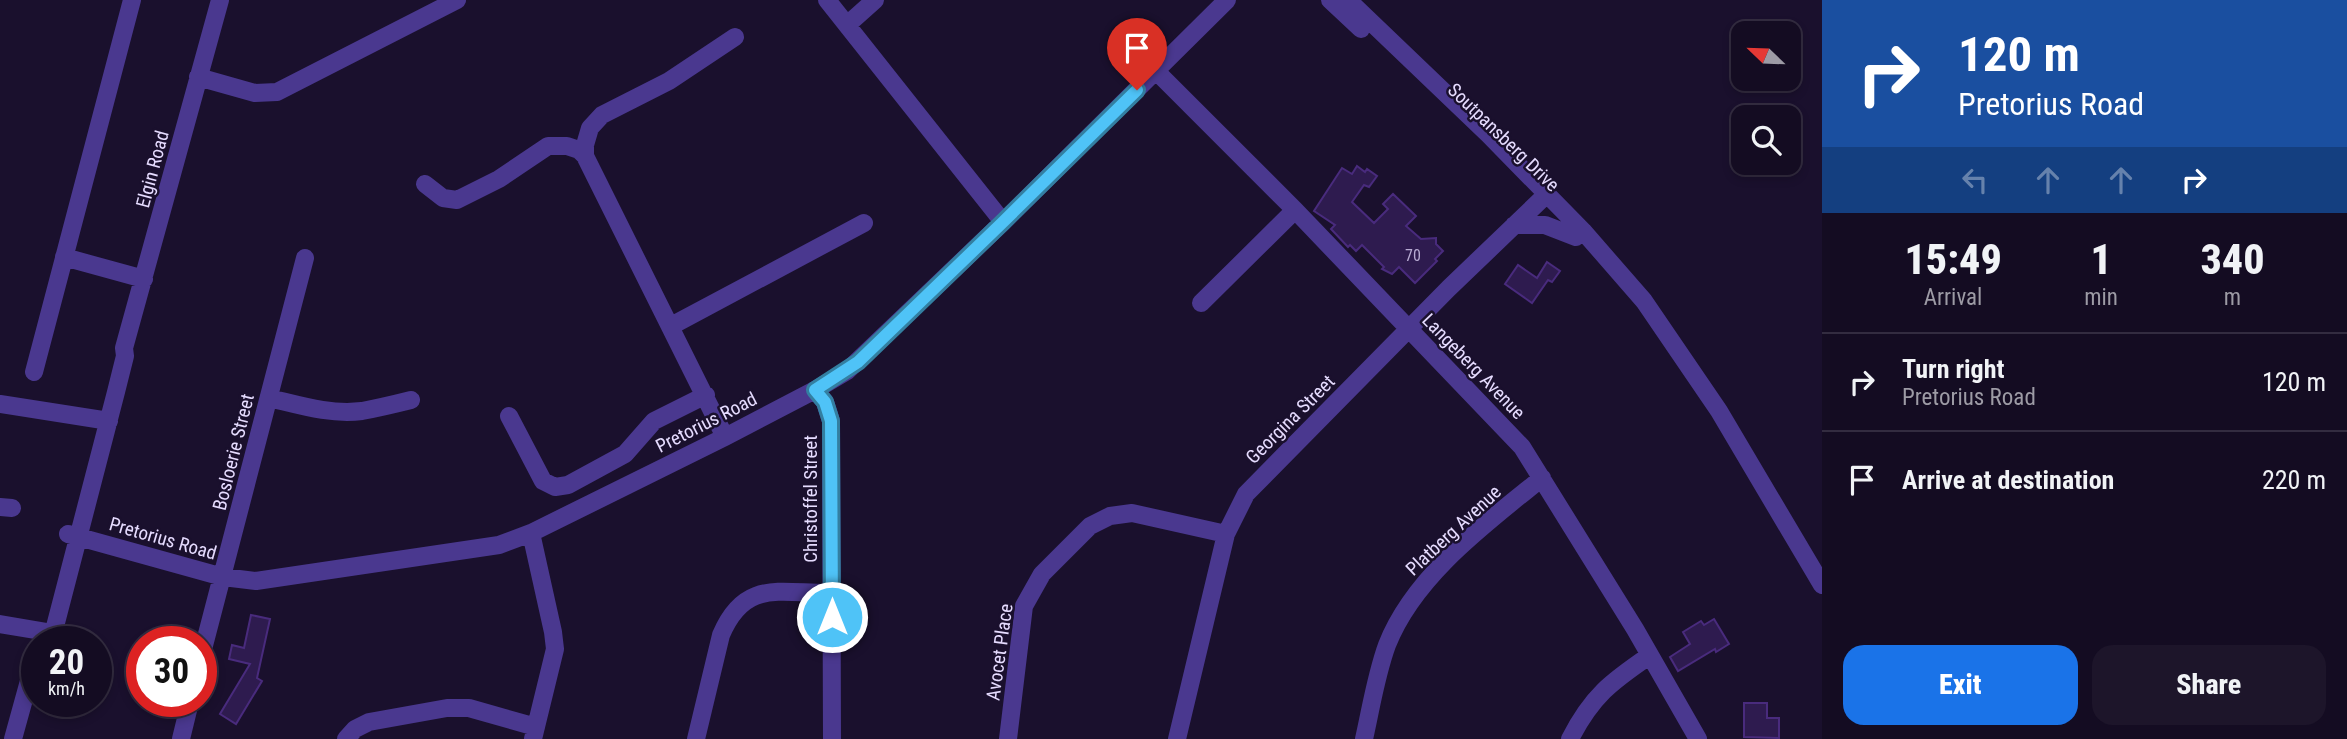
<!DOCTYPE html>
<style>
:root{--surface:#140c22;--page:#1d152a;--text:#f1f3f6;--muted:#9d9ba5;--line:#332c40;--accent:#1a73e8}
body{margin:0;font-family:"Roboto Condensed",sans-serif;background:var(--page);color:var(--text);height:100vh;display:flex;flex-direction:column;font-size:26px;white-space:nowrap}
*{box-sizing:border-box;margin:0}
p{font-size:23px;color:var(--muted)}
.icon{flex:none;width:38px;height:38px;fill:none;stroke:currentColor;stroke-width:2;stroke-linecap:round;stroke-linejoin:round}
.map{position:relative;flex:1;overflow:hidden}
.details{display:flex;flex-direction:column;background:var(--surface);width:525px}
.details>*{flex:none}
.guide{background:#1a4fa0;color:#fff;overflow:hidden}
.needle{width:46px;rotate:293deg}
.buttons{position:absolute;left:1731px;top:21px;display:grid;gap:14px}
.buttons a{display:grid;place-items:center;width:70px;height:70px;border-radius:14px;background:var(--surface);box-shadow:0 4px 10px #0003,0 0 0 2px var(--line);font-size:35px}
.speed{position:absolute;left:21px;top:626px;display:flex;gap:14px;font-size:35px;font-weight:700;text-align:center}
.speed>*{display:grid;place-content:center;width:91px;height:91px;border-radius:50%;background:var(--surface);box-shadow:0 4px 10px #0003,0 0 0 2px var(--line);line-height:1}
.speed small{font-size:18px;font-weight:400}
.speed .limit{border:10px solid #d22;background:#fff;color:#111}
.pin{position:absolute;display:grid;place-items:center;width:60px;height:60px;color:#fff;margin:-72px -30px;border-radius:50% 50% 50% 0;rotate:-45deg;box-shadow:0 0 7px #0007}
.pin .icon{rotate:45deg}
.me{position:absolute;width:77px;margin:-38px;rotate:0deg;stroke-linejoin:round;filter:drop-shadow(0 0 5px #0008)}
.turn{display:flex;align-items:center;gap:24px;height:147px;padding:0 21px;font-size:32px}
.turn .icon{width:91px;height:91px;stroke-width:2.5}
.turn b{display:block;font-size:49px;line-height:60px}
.lanes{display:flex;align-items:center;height:66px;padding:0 21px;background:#0003;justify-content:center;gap:35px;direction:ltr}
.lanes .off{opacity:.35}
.eta{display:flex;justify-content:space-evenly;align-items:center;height:119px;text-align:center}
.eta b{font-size:42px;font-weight:800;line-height:49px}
.action{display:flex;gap:14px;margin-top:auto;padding:14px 21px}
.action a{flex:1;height:80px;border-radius:21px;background:var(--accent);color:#fff;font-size:28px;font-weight:800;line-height:80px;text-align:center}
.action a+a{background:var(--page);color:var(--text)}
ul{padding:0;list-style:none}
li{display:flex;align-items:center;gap:21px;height:98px;padding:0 21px;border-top:2px solid var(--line)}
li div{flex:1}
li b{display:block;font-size:26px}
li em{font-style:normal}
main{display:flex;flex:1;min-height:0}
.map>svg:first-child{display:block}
.building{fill:#2e1b4f;stroke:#492b7d;stroke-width:2}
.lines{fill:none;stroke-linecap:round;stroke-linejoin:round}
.minor{stroke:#4a388f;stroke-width:18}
.route-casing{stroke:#337fa1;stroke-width:18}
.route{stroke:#4fc3f7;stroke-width:12}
.labels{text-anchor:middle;stroke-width:5;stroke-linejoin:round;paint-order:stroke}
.number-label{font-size:16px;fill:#b8acd3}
.street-label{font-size:19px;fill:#e6dcff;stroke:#1a102d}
</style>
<main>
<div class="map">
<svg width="1822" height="739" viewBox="0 0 1822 739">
<rect width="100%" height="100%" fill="#1a102d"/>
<path class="building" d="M1357 166 1365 172 1367 169 1377 176 1369 187 1364 185 1352 202 1374 223 1388 209 1383 204 1393 194 1416 216 1406 226 1421 239 1436 238V244L1443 251 1435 259 1437 261 1415 283 1399 267 1392 274 1382 269 1384 267 1362 245 1356 251 1350 245 1348 247 1331 229 1335 225 1314 211 1342 168 1352 174Z
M1547 262 1560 271 1552 282 1548 280 1532 303 1505 284 1518 265 1537 278Z
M251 615 270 619 257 678 262 681 236 724 220 714 250 664 229 659 232 645 244 648Z
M1714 619 1729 644 1716 652 1715 649 1678 671 1670 657 1690 644 1683 632 1701 621 1704 625Z
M1744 703H1767V718H1779V738L1744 737Z"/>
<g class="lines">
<path class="minor" d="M827 0 1003 222
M1330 0 1361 29
M1348 0 1488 134 1583 231 1644 301 1719 411 1822 585
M847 25 875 0
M1156 71 1295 210 1522 447 1635 629 1698 739
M198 77 255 93 277 92 457 0
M425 184 443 198 457 200 499 179 548 146H567L579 150 585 156
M1514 225H1545L1576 237
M64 257 144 279
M1201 303 1295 210
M671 326 864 223
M34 372 132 0
M815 390 825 402 831 421 832 739
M269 398C299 405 330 415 362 411 378 408 395 404 411 400
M0 404 109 421
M509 416 543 481 555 487 568 485 625 454 654 421 706 395
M725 437 585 156V145L590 128 602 115 669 81 735 37
M0 507 12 508
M531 533 553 632 555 649 533 739
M68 534 223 577 256 581 499 545 531 533 725 437 815 390 847 371 1003 222 1227 0
M0 624 53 633
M51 642 116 392 125 356 124 348 220 0
M201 657 305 258
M13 739 37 652
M181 739 190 702
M346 739 355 729 369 722 447 708H469L536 727
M696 739 721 635C745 578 781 594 832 593
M1008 739 1024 606 1042 574 1090 526 1110 516 1132 513 1226 534
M1177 739 1226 534 1246 494 1449 288 1547 194
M1364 739C1371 708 1376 675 1387 645 1414 576 1485 524 1542 478
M1570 739C1592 696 1611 682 1649 656"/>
</g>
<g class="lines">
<g class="route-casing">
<path id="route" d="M832 617 831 421 825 402 815 390 858 362 1003 222 1137 90"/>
</g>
<use href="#route" class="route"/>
</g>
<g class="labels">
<g class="number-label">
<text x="1413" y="261">70</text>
</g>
<g class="street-label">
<text transform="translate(1504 137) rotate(44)" y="7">Soutpansberg Drive</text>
<text transform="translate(152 169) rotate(-75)" y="7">Elgin Road</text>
<text transform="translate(1474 366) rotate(46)" y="7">Langeberg Avenue</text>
<text transform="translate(1290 419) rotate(-45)" y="7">Georgina Street</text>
<text transform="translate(706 422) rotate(-27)" y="7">Pretorius Road</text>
<text transform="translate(233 452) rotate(-76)" y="7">Bosloerie Street</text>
<text transform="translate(810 499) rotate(-90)" y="7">Christoffel Street</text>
<text transform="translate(1453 530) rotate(-43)" y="7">Platberg Avenue</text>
<text transform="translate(163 538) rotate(16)" y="7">Pretorius Road</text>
<text transform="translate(999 652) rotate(-82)" y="7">Avocet Place</text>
</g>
</g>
</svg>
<div class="buttons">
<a><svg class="needle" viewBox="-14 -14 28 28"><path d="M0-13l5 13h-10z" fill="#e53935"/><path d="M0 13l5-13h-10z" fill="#9d9ba5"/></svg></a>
<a><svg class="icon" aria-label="search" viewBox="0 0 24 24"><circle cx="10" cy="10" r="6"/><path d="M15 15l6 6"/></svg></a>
</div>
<div class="speed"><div>20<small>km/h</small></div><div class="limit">30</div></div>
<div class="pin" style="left:1137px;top:90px;background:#d93025"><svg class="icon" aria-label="arrive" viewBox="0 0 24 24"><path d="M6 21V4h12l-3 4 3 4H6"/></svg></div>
<svg class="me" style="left:832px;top:617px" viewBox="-20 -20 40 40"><circle r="17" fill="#4fc3f7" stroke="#fff" stroke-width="3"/><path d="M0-11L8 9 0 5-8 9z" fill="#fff"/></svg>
</div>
<section class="details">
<div class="guide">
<div class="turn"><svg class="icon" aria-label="right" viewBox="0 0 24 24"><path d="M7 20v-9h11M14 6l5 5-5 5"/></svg><div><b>120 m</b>Pretorius Road</div></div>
<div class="lanes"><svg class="icon off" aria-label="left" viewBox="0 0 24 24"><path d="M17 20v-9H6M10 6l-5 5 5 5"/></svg><svg class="icon off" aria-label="ahead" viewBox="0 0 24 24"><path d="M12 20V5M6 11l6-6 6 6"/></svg><svg class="icon off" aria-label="ahead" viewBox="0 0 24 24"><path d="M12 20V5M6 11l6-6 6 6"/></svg><svg class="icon" aria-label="right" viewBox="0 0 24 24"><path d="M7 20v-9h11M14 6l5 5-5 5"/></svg></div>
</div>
<div class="eta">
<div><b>15:49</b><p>Arrival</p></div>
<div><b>1</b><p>min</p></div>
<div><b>340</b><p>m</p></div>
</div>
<ul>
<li><svg class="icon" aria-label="right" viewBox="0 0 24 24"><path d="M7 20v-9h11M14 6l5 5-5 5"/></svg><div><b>Turn right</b><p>Pretorius Road</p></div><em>120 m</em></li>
<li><svg class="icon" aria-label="arrive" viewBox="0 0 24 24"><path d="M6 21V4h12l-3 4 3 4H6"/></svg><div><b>Arrive at destination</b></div><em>220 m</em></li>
</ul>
<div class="action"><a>Exit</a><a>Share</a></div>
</section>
</main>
